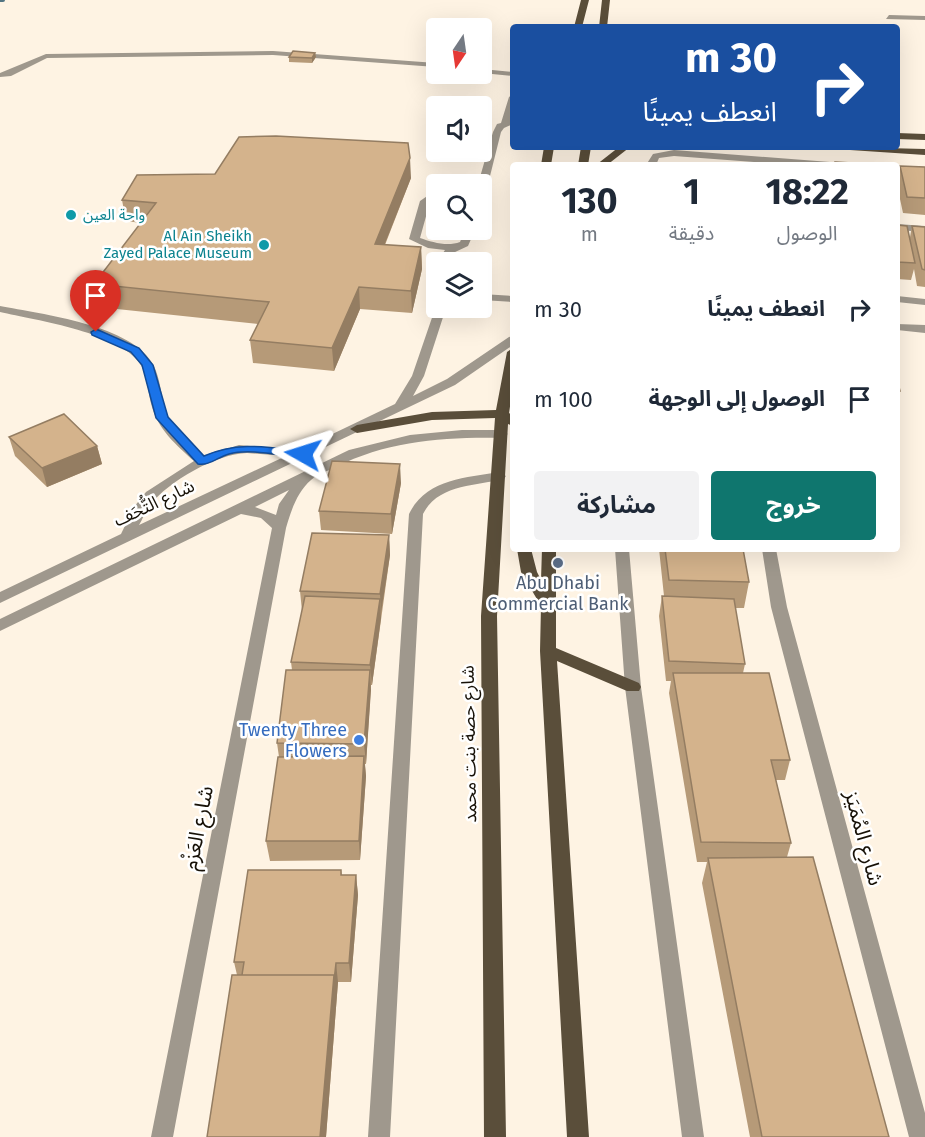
<!DOCTYPE html>
<html lang="ar">
<meta charset="utf-8">
<style>
:root{--surface:#fff;--page:#f2f2f3;--text:#1f2937;--muted:#747a83;--accent:#0f766e}
body{margin:0;font-family:"Fira Sans","Noto Sans Arabic",sans-serif;background:var(--page);color:var(--text);direction:rtl;height:100vh;display:flex;flex-direction:column;font-size:22px;white-space:nowrap}
*{box-sizing:border-box;margin:0}
p{font-size:20px;color:var(--muted)}
.icon{flex:none;width:33px;height:33px;fill:none;stroke:currentColor;stroke-width:2;stroke-linecap:round;stroke-linejoin:round}
.map{position:relative;flex:1;overflow:hidden;direction:ltr}
.details{position:absolute;left:510px;top:162px;width:390px;height:390px;display:flex;flex-direction:column;background:var(--surface);border-radius:6px;box-shadow:0 6px 24px #0002;direction:rtl}
.details>*{flex:none}
.top-card{position:absolute;left:510px;top:24px;width:390px;height:126px;border-radius:6px;box-shadow:0 6px 24px #0002;direction:rtl;background:#1a4fa0;color:#fff;overflow:hidden}
.needle{width:39px;rotate:193deg}
.buttons{position:absolute;left:426px;top:18px;display:grid;gap:12px}
.buttons a{display:grid;place-items:center;width:66px;height:66px;border-radius:6px;background:var(--surface);box-shadow:0 6px 24px #0002;font-size:30px}
.pin{position:absolute;display:grid;place-items:center;width:51px;height:51px;color:#fff;margin:-62px -26px;border-radius:50% 50% 50% 0;rotate:-45deg;box-shadow:0 0 6px #0007}
.pin .icon{rotate:45deg}
.me{position:absolute;width:66px;margin:-33px;rotate:276deg;stroke-linejoin:round;filter:drop-shadow(0 0 4px #0008)}
.turn{display:flex;align-items:center;gap:21px;height:126px;padding:0 24px;font-size:27px}
.turn .icon{width:78px;height:78px;stroke-width:2.5}
.turn b{display:block;font-size:42px;line-height:51px}
.eta{display:flex;justify-content:space-evenly;align-items:center;height:102px;text-align:center}
.eta b{font-size:36px;font-weight:700;line-height:42px}
.button{display:flex;gap:12px;margin-top:auto;padding:12px 24px}
.button a{flex:1;height:69px;border-radius:6px;background:var(--accent);color:#fff;font-size:24px;font-weight:700;line-height:69px;text-align:center}
.button a+a{background:var(--page);color:var(--text)}
ul{padding:0;list-style:none}
li{display:flex;align-items:center;gap:18px;height:90px;padding:0 24px}
li div{flex:1}
li b{display:block;font-size:22px}
li em{font-style:normal}
.map>svg:first-child{display:block}
.lines{fill:none;stroke-linecap:round;stroke-linejoin:round}
.stream{stroke:#527482;stroke-width:4}
.minor{fill:#9f988d;fill-rule:evenodd}
.major{fill:#5a4e3a;fill-rule:evenodd}
.wall{fill:#b69a78}
.shaded-wall{fill:#947d62}
.building{fill:#d4b38c;stroke:#947d62;stroke-width:1.5}
.route{fill:#1a73e8;stroke:#114b97;stroke-width:1.5}
.culture-dot{fill:#0f9aa8;stroke:#fff;stroke-width:2}
.service-dot{fill:#5c6f8a;stroke:#fff;stroke-width:2}
.shop-dot{fill:#3f7fe0;stroke:#fff;stroke-width:2}
.labels{text-anchor:middle;stroke-width:5;stroke-linejoin:round;paint-order:stroke}
.far-culture-label{font-size:15px;fill:#0d838f;stroke:#fff;text-anchor:start}
.street-label{font-size:18px;fill:#171107;stroke:#fff}
.service-label{font-size:18px;fill:#4e5e75;stroke:#fff}
.shop-label{font-size:18px;fill:#366cbe;stroke:#fff;text-anchor:end}
.near-street-label{font-size:21px;fill:#171107;stroke:#fff}
</style>
<div class="map">
<svg width="925" height="1137" viewBox="0 0 925 1137">
<rect width="100%" height="100%" fill="#fef3e3"/>
<g class="lines">
<path class="stream" d="M0 0H3"/>
<path class="minor" d="M889 15 925 16V20L886 19Z
M273 51 436 63V67L273 55 47 58 11 76 0 77V73L46 54Z
M482 69 513 72V76L482 73Z
M513 94 511 119 513 118V124L504 128 501 132 487 188 482 191V184H478L493 132 497 124 501 123 509 97Z
M674 150 830 162 835 165H793L674 156 659 158 656 165H646L653 154Z
M436 190V197L430 202 420 238C432 242 447 247 460 242L465 230H475L468 246 453 253 446 262 436 263 445 250 428 248 409 239 420 201Z
M897 224 925 226V232L897 230Z
M482 294 513 296V302L482 300Z
M897 296 925 299V305L897 302Z
M436 306 446 308 424 376 413 396 447 379 509 337 513 336V345L455 385 0 603V592L121 534 134 507 146 492 194 461C177 446 158 429 152 407 148 394 148 379 142 367 125 333 35 320 0 312V306C41 314 134 325 154 366 160 379 161 393 164 406 170 427 189 442 204 456L239 445 299 450 395 404 412 376ZM247 453 286 456 139 525C143 519 145 511 150 505 169 481 216 454 247 453Z
M897 324 925 325V333L897 330Z
M462 430H501L508 434 501 438C443 437 388 441 336 467 328 471 317 474 311 480 297 492 291 511 286 528L173 1137H151L272 528 261 518 241 514 0 631V619L349 450 410 435ZM289 490 279 504 276 515 255 507Z
M499 472 506 476 504 479C476 486 438 484 423 514L390 1137H368L409 514C426 479 465 478 499 472Z
M615 549H629L641 687 704 1137H682L625 687Z
M762 549H776L787 607 925 1113V1137H909L771 607Z"/>
<path class="major" d="M581 0H589L582 27H574Z
M602 0H610L607 27H599Z
M897 133 925 134V140L897 139Z
M544 147H554L551 165H541Z
M581 147H591L588 165H578Z
M619 147H630L607 165H596Z
M845 147 925 149V155L850 150Z
M513 348V387L509 413 513 416V426L508 424 497 616 506 1137H484L481 616 495 418 432 420 357 433 350 429 357 425 432 412 496 410 507 352Z
M517 549H531L537 572 541 580 542 549H556V648L639 683 641 687 639 691H627L557 661 589 1137H567L540 651 541 606 521 572Z"/>
</g>
<path class="wall" d="M315 53 316 57 312 63 289 62V57Z
M900 166 925 167V215L903 213 897 185V178Z
M411 178 385 245 421 247 422 269 412 313 360 309 334 371 253 363 250 340 258 324 98 307 94 284 141 223 126 221 122 200Z
M897 225 910 237 912 226 925 227V287L917 286 914 269 911 280 897 279Z
M897 387 900 391 897 404Z
M9 437 97 446 102 464 47 487 15 456Z
M401 483 392 534 321 530 319 511Z
M389 535 390 555 372 685H371L366 764H365L366 776 360 860 270 861 266 841 279 757 277 743 292 670 291 662 302 611 300 591Z
M659 549H743L749 582 744 608H735L745 664 743 673 790 760 785 780H776L791 843 787 857 889 1137H750L702 883 707 862H697L669 693 671 681H666L659 616 662 596H664Z
M341 870 342 875H356L358 895 351 982H338L326 1137H207L237 975 234 962Z"/>
<path class="shaded-wall" d="M315 53 316 57 312 63V58Z
M410 158 411 178 376 266 375 244Z
M421 247 422 269 412 313 411 291Z
M359 287 360 309 334 371 332 348Z
M97 446 102 464 47 487 42 468Z
M400 464 401 483 392 534 391 514Z
M389 535 390 555 381 613 380 594Z
M380 599 381 618 372 685 370 665Z
M370 670 371 690 366 764 364 744Z
M364 756 366 776 360 860 359 841Z
M356 875 358 895 351 982 349 963Z
M336 963 338 982 326 1137H320L334 975Z"/>
<path class="building" d="M293 51 315 53 312 58 289 57Z
M276 136 408 143 410 158 375 244 421 247 411 291 359 287 332 348 250 340 269 302 94 284 156 203 122 200 137 175 215 174 239 137Z
M835 162 887 165H835Z
M900 166 925 167V198L907 197Z
M897 186 899 196H897Z
M897 225 907 226 915 263 897 262Z
M912 226 925 227V270L922 269Z
M897 387H899L900 391H897Z
M64 414 97 446 42 468 9 437Z
M332 461 400 464 391 514 319 511Z
M312 533 389 535 380 594 300 591Z
M665 549H743L749 582 669 580Z
M305 596 380 599 370 665 291 662Z
M662 596 734 599 745 664 669 661Z
M286 670H370L364 744 277 743Z
M673 673H769L790 760H771L791 843 701 842Z
M364 756 359 841H266L278 757Z
M813 857 889 1137H762L708 858Z
M248 870H341V875H356L349 963H336L334 981V975H242L244 962H234Z
M232 975H334L320 1137H207Z"/>
<path class="route" d="M96 329 139 348 153 365 168 417 204 456C238 441 267 447 303 451L310 454 303 458C280 456 251 448 229 454 218 457 209 466 198 464L156 418 142 365 131 352 92 335 91 332Z"/>
<g class="culture-dot">
<circle cx="71" cy="215" r="6"/>
<circle cx="264" cy="245" r="6"/>
</g>
<circle class="service-dot" cx="558" cy="563" r="6"/>
<circle class="shop-dot" cx="359" cy="740" r="6"/>
<g class="labels">
<g class="far-culture-label">
<text x="83" y="220">واحة العين</text>
<text x="252" y="241" text-anchor="end">Al Ain Sheikh<tspan x="252" dy="17">Zayed Palace Museum</tspan></text>
</g>
<g class="street-label">
<text transform="translate(154 503) rotate(-25)" y="6">شارع التُّحَف</text>
<text transform="translate(469 744) rotate(-91)" y="6">شارع حصة بنت محمد</text>
</g>
<g class="service-label">
<text x="558" y="589">Abu Dhabi<tspan x="558" dy="21">Commercial Bank</tspan></text>
</g>
<g class="shop-label">
<text x="347" y="736">Twenty Three<tspan x="347" dy="21">Flowers</tspan></text>
</g>
<g class="near-street-label">
<text transform="translate(198 828) rotate(-79)" y="7">شارع العَزْم</text>
<text transform="translate(864 838) rotate(75)" y="7">شارع المُمَيَز</text>
</g>
</g>
</svg>
<div class="buttons">
<a><svg class="needle" viewBox="-14 -14 28 28"><path d="M0-13l5 13h-10z" fill="#e53935"/><path d="M0 13l5-13h-10z" fill="#747a83"/></svg></a>
<a><svg class="icon" aria-label="sound" viewBox="0 0 24 24"><path d="M4 9h4l5-4v14l-5-4H4zM17 9q2 3 0 6"/></svg></a>
<a><svg class="icon" aria-label="search" viewBox="0 0 24 24"><circle cx="10" cy="10" r="6"/><path d="M15 15l6 6"/></svg></a>
<a><svg class="icon" aria-label="layers" viewBox="0 0 24 24"><path d="M12 4l9 5-9 5-9-5zM3 14l9 5 9-5"/></svg></a>
</div>
<div class="pin" style="left:96px;top:332px;background:#d93025"><svg class="icon" aria-label="arrive" viewBox="0 0 24 24"><path d="M6 21V4h12l-3 4 3 4H6"/></svg></div>
<svg class="me" style="left:303px;top:454px" viewBox="-20 -20 40 40"><path d="M0-17L14 15 0 8-14 15z" fill="#1a73e8" stroke="#fff" stroke-width="4"/></svg>
<div class="top-card">
<div class="turn"><svg class="icon" aria-label="right" viewBox="0 0 24 24"><path d="M7 20v-9h11M14 6l5 5-5 5"/></svg><div><b>30 m</b>انعطف يمينًا</div></div>
</div>
<section class="details">
<div class="eta">
<div><b>18:22</b><p>الوصول</p></div>
<div><b>1</b><p>دقيقة</p></div>
<div><b>130</b><p>m</p></div>
</div>
<ul>
<li><svg class="icon" aria-label="right" viewBox="0 0 24 24"><path d="M7 20v-9h11M14 6l5 5-5 5"/></svg><div><b>انعطف يمينًا</b></div><em>30 m</em></li>
<li><svg class="icon" aria-label="arrive" viewBox="0 0 24 24"><path d="M6 21V4h12l-3 4 3 4H6"/></svg><div><b>الوصول إلى الوجهة</b></div><em>100 m</em></li>
</ul>
<div class="button"><a>خروج</a><a>مشاركة</a></div>
</section>
</div>
